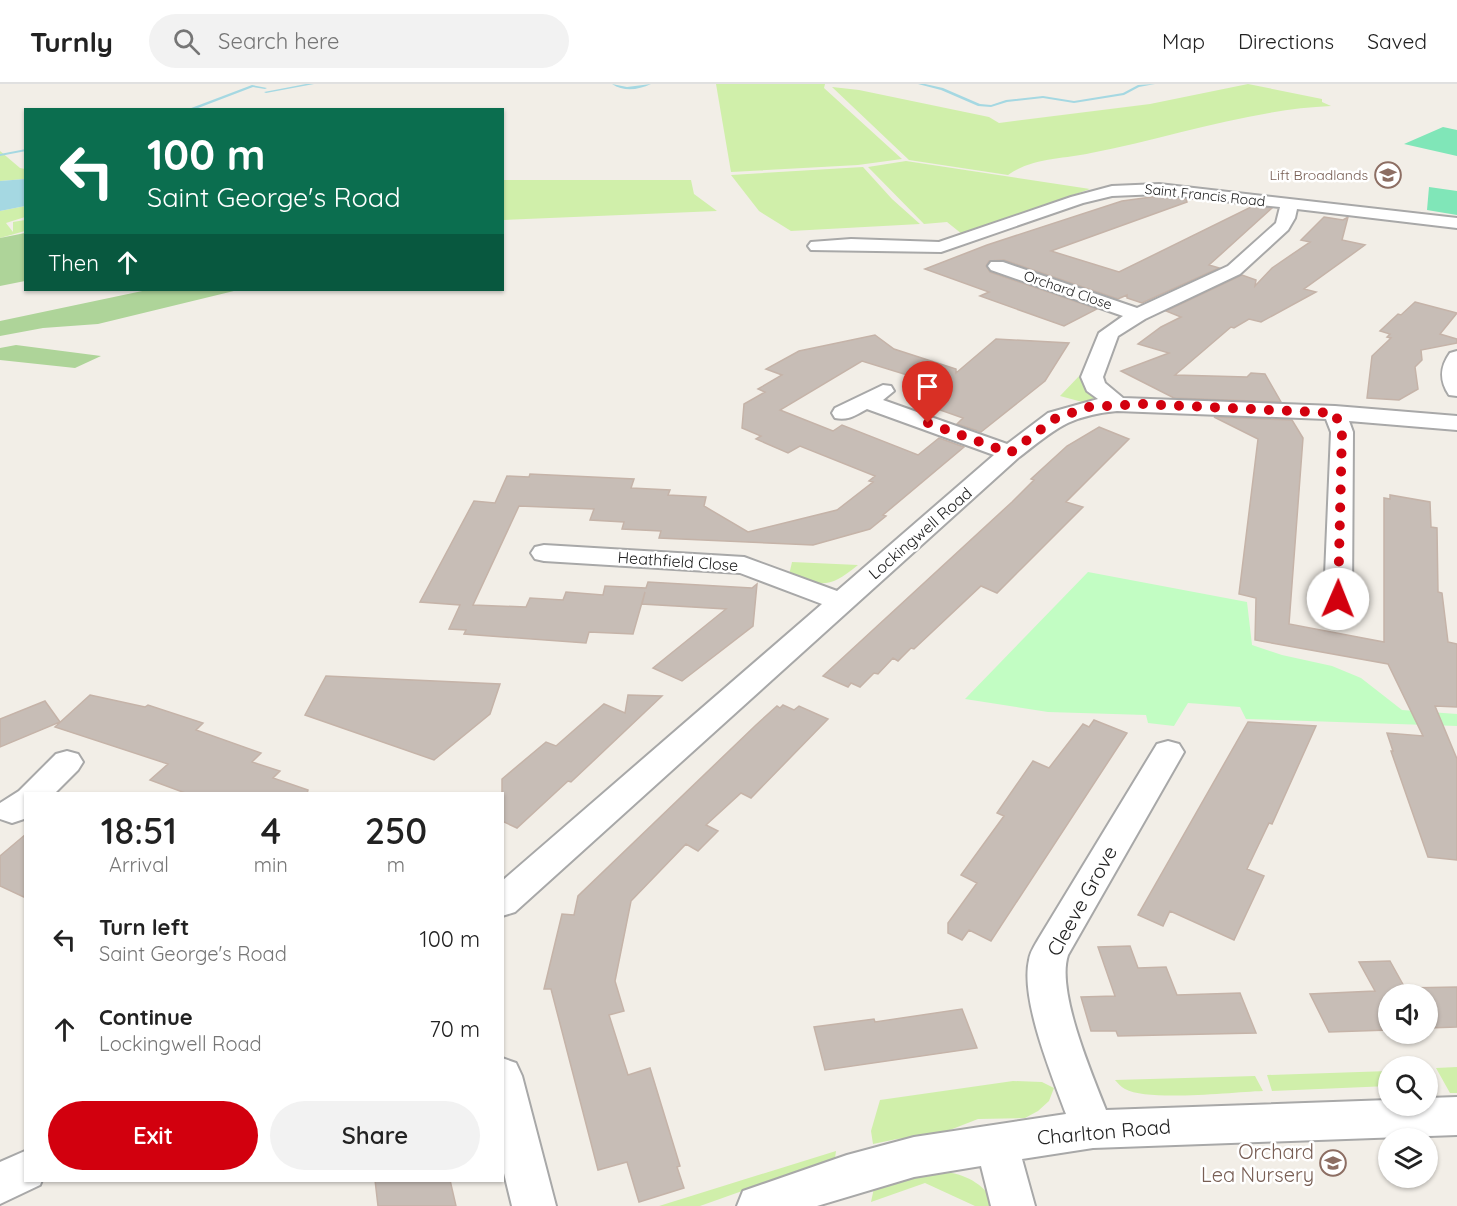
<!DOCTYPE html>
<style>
:root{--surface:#fff;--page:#f2f2f2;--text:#222;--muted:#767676;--line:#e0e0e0;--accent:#d2000e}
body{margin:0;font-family:Quicksand,sans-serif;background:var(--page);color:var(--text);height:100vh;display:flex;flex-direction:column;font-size:22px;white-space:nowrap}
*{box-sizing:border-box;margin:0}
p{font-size:20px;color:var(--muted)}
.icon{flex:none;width:33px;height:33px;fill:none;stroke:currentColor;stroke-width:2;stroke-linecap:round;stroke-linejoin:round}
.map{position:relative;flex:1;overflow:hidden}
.sheet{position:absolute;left:24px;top:708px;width:480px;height:390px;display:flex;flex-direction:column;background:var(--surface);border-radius:0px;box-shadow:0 2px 4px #0004}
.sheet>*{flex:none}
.guide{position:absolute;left:24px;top:24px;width:480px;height:183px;border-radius:0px;box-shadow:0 2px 4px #0004;background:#0b6e4f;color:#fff;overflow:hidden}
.tools{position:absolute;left:1378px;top:900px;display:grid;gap:12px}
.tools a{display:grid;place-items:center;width:60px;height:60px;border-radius:50%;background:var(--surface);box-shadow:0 2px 4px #0004;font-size:30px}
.pin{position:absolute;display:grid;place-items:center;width:51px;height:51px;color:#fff;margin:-62px -26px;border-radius:50% 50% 50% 0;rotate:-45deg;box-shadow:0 0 6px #0007}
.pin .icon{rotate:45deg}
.me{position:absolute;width:66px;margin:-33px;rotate:1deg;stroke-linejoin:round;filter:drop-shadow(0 0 4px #0008)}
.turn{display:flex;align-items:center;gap:21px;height:126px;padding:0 24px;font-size:27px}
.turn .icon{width:78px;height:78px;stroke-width:2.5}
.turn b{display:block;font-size:42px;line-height:51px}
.then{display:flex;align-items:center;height:57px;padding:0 24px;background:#0003;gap:12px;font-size:22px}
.eta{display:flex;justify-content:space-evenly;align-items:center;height:102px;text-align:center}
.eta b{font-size:36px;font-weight:600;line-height:42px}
.button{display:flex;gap:12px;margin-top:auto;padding:12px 24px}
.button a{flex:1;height:69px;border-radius:36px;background:var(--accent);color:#fff;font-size:24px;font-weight:600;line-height:69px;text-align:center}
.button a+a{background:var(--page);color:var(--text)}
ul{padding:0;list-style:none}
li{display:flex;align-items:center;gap:18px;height:90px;padding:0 24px}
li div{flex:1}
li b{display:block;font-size:22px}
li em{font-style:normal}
header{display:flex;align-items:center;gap:36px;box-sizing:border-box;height:84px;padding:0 30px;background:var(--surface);border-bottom:2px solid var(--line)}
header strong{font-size:28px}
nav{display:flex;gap:33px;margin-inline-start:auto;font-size:21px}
.search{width:420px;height:54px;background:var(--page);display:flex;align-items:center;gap:15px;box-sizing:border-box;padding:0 21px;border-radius:33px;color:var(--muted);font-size:22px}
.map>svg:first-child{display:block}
.grass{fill:#d0efaa}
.forest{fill:#aed499}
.park{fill:#c2fdc3}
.pitch{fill:#80e6b8}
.water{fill:#a5d8e2}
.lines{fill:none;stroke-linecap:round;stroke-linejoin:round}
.stream{fill:#a5d8e2;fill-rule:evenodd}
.building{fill:#c7bdb6;stroke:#c5b3a8;stroke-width:1.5}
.minor-casing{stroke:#a8a8a8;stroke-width:4}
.minor{fill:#fff;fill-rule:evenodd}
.route{stroke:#d2000e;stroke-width:10;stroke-dasharray:0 18}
.labels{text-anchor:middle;stroke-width:5;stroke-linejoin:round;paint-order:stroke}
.far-education-label{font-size:14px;fill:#785e54;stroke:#fff;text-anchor:end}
.far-street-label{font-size:14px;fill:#212121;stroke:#fff}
.street-label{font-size:16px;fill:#212121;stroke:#fff}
.near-street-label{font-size:20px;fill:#212121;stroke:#fff}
.near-education-label{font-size:20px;fill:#785e54;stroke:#fff;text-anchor:end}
</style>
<header>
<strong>Turnly</strong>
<div class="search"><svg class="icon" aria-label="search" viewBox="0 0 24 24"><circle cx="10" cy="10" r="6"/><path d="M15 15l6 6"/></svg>Search here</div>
<nav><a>Map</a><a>Directions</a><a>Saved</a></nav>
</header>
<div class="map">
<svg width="1457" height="1122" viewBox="0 0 1457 1122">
<rect width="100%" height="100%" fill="#f2eee7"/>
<path class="grass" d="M716 0H825L824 4 902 75 858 81 731 88Z
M1248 0 1322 15V18L1331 22C1253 25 1168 54 1091 69 1064 75 1031 74 1008 91L909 76 832 3 859 6 989 33 999 39 1150 20Z
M0 67 20 84 25 85V95L0 97Z
M906 77 1090 105 962 150 947 138 924 140 868 83Z
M863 83 892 115 920 140 791 147 759 127 731 91Z
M502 96H691L694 110 717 127 503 136Z
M25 122V133L6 139 13 148V138L25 136V147L0 154V127Z
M1081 290 1086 291 1096 311 1093 317 1086 319 1060 312Z
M792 478 858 481C830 504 823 503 789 491Z
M1457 983V1009H1450L1436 984Z
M1389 987V1002L1272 1007 1267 991Z
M1255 992 1263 1007C1232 1008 1149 1018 1125 1005 1121 1003 1118 999 1115 996Z
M1013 997 1042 998 1054 1004 1049 1017 1038 1027 1025 1034 978 1035 937 1051 897 1055 873 1060 871 1047 880 1016Z
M836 1067 835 1074 700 1122H659Z
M947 1088C967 1091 988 1102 994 1122H975L925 1099 871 1118 874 1104 907 1094Z"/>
<path class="forest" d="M25 149V197L0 202V154Z
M147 206H238L98 240 43 244 0 252V237Z
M16 261 101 272 75 284 0 276V264Z"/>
<path class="park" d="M1088 488 1247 518 1252 561 1282 571 1332 582 1361 594 1402 626 1457 630V642L1246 635 1240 623 1188 619 1174 642 1148 639 1146 631 1048 628 965 615Z"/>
<path class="pitch" d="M1443 43 1457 46V72L1404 60Z
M1429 103 1457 107V131L1427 126Z"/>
<path class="water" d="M25 95V122L0 127V97Z"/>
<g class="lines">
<path class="stream" d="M306 0H314L266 9 264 8Z
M612 0 627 3 651 0C638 6 624 8 612 0Z
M918 0H925L943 4 980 20 991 21 1006 16 1043 12 1074 17 1123 9 1138 1 1155 0 1139 3 1124 11 1074 19 1043 14 1007 18 991 23 978 22 941 6Z
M252 1 267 4 265 5 253 3 193 26H186Z
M26 65V67L0 72V70Z"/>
</g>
<path class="building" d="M1159 112 1186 115 1187 118 1051 167 1119 188 1253 122 1272 124 1209 181 1219 184 1142 219 1127 214V211L1118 215 1004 176 989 177 986 182 990 188 1097 225 1064 242 980 212 989 208 925 185 987 161 1122 117Z
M1324 133 1343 136 1348 133 1342 156 1365 161 1304 205 1316 208 1261 238 1249 235 1234 244 1231 243 1175 291 1247 293 1251 289 1265 290 1281 318 1174 314 1121 287 1169 269 1138 260 1161 243 1181 233 1166 227 1242 191 1256 196 1255 202 1272 184 1310 158 1301 156Z
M1415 218 1457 229 1440 250 1457 255V259L1421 266 1422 276 1415 283 1418 305 1399 316 1367 314 1372 272 1391 254 1387 253 1390 250 1380 247 1398 230 1401 231Z
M875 251 894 265 956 285V289L996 255 1069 259 1045 297 981 348 957 340 963 334 929 322 933 319 922 316 932 309 907 301 917 294 862 277 780 326 833 347 842 341 918 371 939 354 964 363 883 431 886 432 870 445 813 461 659 454 661 447 622 445 624 438 590 436 594 425 519 422 473 521 526 523 530 514 563 516 566 508 603 511 605 502 646 504 648 498 752 504 757 500 753 542 682 597 653 584 726 525 642 520 645 508 633 550 589 548 586 559 464 550 466 546 449 545 460 521 420 518 474 417 495 419 507 392 529 393 530 390 634 395 631 404 670 406 668 411 706 413 704 422 748 448 837 426 873 398 869 397 875 392 800 362 788 369 756 355 761 352 742 344 744 320 765 308 758 305 782 291 766 285 799 267Z
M1214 333 1292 336 1303 354 1289 540 1384 558V414L1390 415V411L1430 418 1431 443 1437 444 1438 508 1442 509 1448 558 1457 560V623L1435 622 1457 675V776L1428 773 1391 667H1393L1387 649 1423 652 1388 580 1255 556 1256 514 1239 510 1258 355Z
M1099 343 1129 355 1066 418 1083 423 997 509 981 502 914 565 911 564 898 577 893 574 878 590 874 589 860 603 851 599 848 603 823 592 1012 418 1034 396 1031 395 1067 362Z
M326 592 500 600 490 630 434 676 305 631Z
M90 611 145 623 148 621 203 639 196 646 261 669 252 678 280 687 273 694 308 706 307 710H188L150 696 168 680 55 643Z
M628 611 662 612 571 698 568 697 517 744 502 737V695L546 658 556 662 604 620 625 629Z
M45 617 60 638 0 663V635Z
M783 621 794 626 799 622 828 635 751 714 741 709 706 741 718 747 698 767 686 760 631 817 615 897 624 927 609 931 628 991 650 984 680 1082 677 1083 684 1104 639 1118 627 1078 598 1086 551 905H544L562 830 574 831 578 812 756 641 777 622 780 624Z
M1094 636 1127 649 991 857 969 846 962 856 948 849V839L977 799 961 791 1004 732 997 729 1033 677 1049 684 1083 640 1089 643Z
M1248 638 1316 642 1272 740 1269 739 1247 785 1264 792 1234 856 1170 827 1163 842 1138 831Z
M26 750V814L0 802V772Z
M1130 862 1138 884 1166 883 1177 911 1240 909 1256 949 1118 952 1116 947H1091L1081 913 1115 912 1098 863Z
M1390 877 1405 904 1457 903V943L1428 944V910H1389V946L1329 948 1310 910 1375 907 1359 878Z
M962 925 977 964 825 986 814 943 874 935 875 938Z
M375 1096H450L456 1122H378Z"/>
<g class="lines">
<g class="minor-casing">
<path id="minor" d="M1159 100 1457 134V144L1297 125 1295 134 1288 146 1240 190 1145 235 1118 252 1103 293 1105 299 1123 314 1335 322 1457 332V346L1349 337 1353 348 1352 515 1348 521 1338 523 1328 521 1324 515 1331 348 1326 335 1117 327C1067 332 1056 345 1018 374L515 828 502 832V797L822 520 740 489 544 477 535 475 531 469 535 463 544 461 744 473 837 507 994 371 867 325C856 331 848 337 835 334L832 329 835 324 883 301 891 302 894 307 883 316 1007 360 1048 329 1098 315 1087 307 1081 293 1099 249 1123 232 991 186 988 182 991 178H1003L1137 224 1228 182 1276 139 1280 123 1159 110 1112 112 1083 119 941 168 811 166 808 162 811 158 851 155 939 158 1071 113 1112 102Z
M1457 267V312L1449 311C1439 296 1440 283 1450 269Z
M1168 657 1179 660 1184 668 1068 871C1056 907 1092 990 1106 1026L1389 1016V1022H1428V1014L1457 1013V1051L1093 1064 1022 1075 1035 1122H991L981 1082 914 1093 817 1122H737L743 1107 847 1071 914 1053 1066 1030C1052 992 1020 915 1029 876 1030 868 1035 861 1039 854L1157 660Z
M67 667 78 670 83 678 78 686 54 710H26L24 735 12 739 0 735V719L19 707 56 670Z
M502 974 516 979 522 992 556 1122H512L502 1081Z
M25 1067 26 1096H42L40 1101 0 1120V1078Z"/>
</g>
<use href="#minor" class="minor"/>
</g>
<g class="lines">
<path class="route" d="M928 339 1010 369 1056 334 1089 323 1142 320 1335 329 1342 348 1338 515"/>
</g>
<defs>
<g id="school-ring" transform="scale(1.35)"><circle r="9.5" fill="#fff" stroke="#8d6e63" stroke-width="1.5"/><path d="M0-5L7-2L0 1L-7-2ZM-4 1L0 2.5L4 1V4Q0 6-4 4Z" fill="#8d6e63"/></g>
</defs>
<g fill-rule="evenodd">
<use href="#school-ring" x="1388" y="91"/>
<use href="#school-ring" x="1333" y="1079"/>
</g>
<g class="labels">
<g class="far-education-label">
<text x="1368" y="96">Lift Broadlands</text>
</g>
<g class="far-street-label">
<text transform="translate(1205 111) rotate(6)" y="5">Saint Francis Road</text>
<text transform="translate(1068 206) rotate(19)" y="5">Orchard Close</text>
</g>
<g class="street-label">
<text transform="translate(920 449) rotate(-41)" y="6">Lockingwell Road</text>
<text transform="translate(678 477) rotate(4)" y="6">Heathfield Close</text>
</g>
<g class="near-street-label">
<text transform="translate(1082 817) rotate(-61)" y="7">Cleeve Grove</text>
<text transform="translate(1104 1048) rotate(-5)" y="7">Charlton Road</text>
</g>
<g class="near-education-label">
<text x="1314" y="1075">Orchard<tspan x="1314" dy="23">Lea Nursery</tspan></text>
</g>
</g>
</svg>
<div class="tools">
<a><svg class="icon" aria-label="sound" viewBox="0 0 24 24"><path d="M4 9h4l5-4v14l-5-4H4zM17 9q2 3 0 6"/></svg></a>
<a><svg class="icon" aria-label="search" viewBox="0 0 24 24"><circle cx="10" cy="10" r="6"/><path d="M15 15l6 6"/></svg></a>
<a><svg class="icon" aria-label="layers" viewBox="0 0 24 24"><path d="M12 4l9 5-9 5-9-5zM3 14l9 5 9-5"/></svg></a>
</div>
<div class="pin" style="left:928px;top:339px;background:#d93025"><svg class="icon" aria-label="arrive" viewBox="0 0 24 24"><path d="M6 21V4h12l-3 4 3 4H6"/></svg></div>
<svg class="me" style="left:1338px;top:515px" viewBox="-20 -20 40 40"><circle r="19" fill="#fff"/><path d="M0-13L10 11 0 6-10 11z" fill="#d2000e"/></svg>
<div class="guide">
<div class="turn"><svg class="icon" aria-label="left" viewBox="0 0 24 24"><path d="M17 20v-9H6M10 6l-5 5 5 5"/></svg><div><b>100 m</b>Saint George's Road</div></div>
<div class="then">Then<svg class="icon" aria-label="ahead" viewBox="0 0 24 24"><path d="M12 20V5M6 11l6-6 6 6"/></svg></div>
</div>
<section class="sheet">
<div class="eta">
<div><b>18:51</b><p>Arrival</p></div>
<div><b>4</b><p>min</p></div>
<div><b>250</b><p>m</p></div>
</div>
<ul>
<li><svg class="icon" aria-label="left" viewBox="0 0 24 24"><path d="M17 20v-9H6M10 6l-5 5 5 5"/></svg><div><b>Turn left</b><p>Saint George's Road</p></div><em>100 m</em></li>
<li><svg class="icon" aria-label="ahead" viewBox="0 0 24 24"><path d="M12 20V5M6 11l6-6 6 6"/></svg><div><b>Continue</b><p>Lockingwell Road</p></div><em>70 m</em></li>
</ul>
<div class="button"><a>Exit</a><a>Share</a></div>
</section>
</div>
